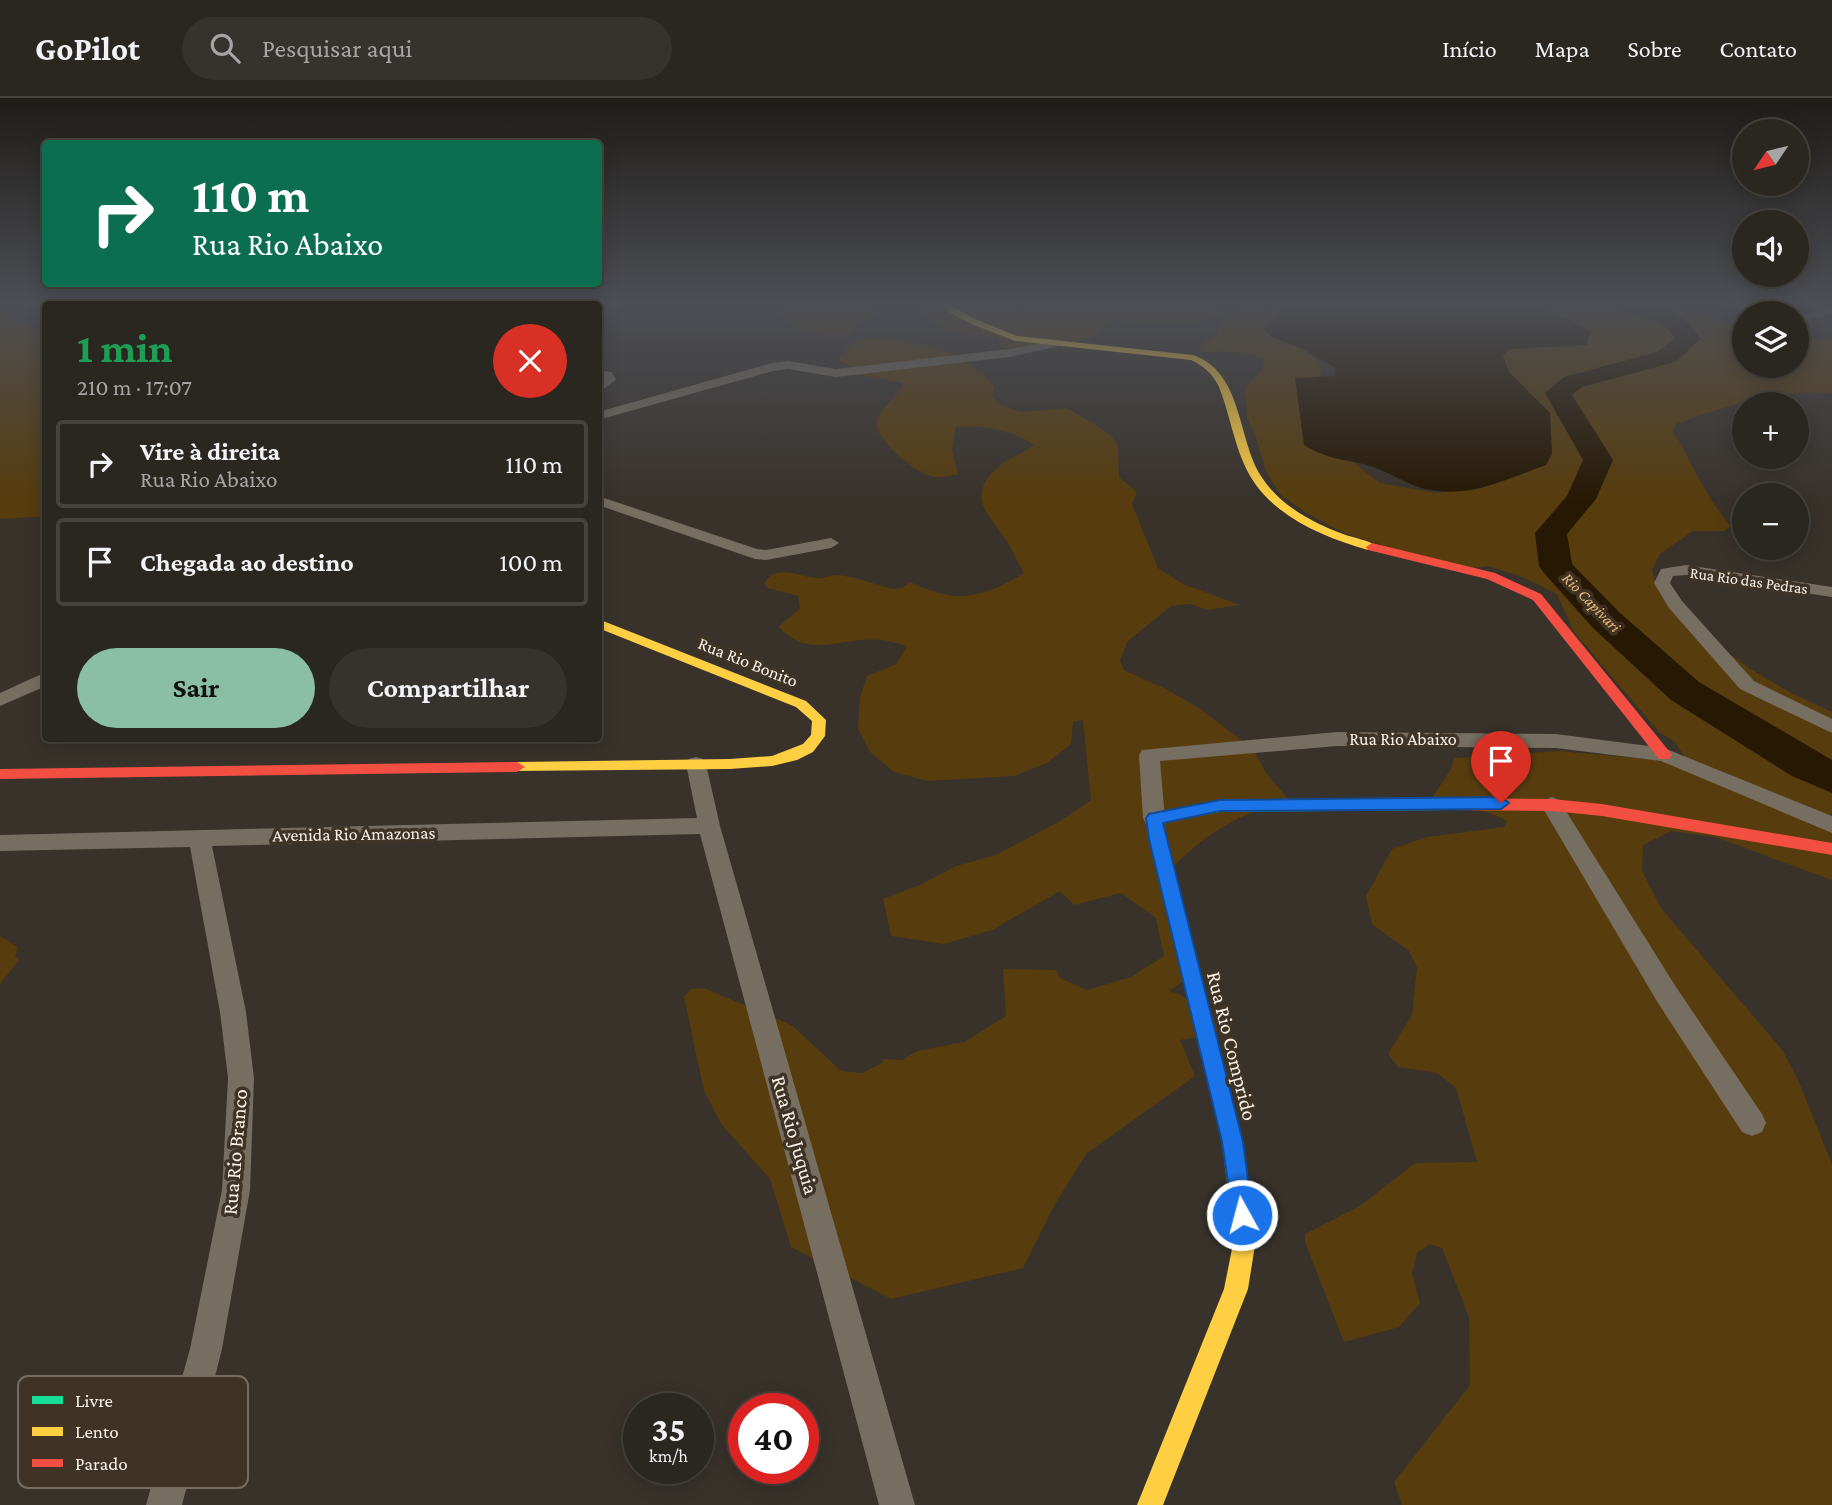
<!DOCTYPE html>
<html lang="pt">
<meta charset="utf-8">
<style>
:root{--surface:#2a2620;--page:#36322d;--text:#f1f3f6;--muted:#a5a5a5;--line:#46433e;--accent:#8abfa5}
body{margin:0;font-family:"Crimson Pro",serif;background:var(--page);color:var(--text);height:100vh;display:flex;flex-direction:column;font-size:26px;white-space:nowrap}
*{box-sizing:border-box;margin:0}
p{font-size:23px;color:var(--muted)}
.icon{flex:none;width:38px;height:38px;fill:none;stroke:currentColor;stroke-width:2;stroke-linecap:round;stroke-linejoin:round}
.map{position:relative;flex:1;overflow:hidden}
.panel{position:absolute;left:42px;top:203px;width:560px;height:441px;display:flex;flex-direction:column;background:var(--surface);border-radius:7px;box-shadow:0 4px 18px #0003,0 0 0 2px var(--line)}
.panel>*{flex:none}
.top-card{position:absolute;left:42px;top:42px;width:560px;height:147px;border-radius:7px;box-shadow:0 4px 18px #0003,0 0 0 2px var(--line);background:#0b6e4f;color:#fff;overflow:hidden}
.needle{width:46px;rotate:235deg}
.tools{position:absolute;left:1732px;top:21px;display:grid;gap:14px}
.tools a{display:grid;place-items:center;width:77px;height:77px;border-radius:50%;background:var(--surface);box-shadow:0 4px 18px #0003,0 0 0 2px var(--line);font-size:35px}
.speed{position:absolute;left:623px;top:1295px;display:flex;gap:14px;font-size:35px;font-weight:700;text-align:center}
.speed>*{display:grid;place-content:center;width:91px;height:91px;border-radius:50%;background:var(--surface);box-shadow:0 4px 18px #0003,0 0 0 2px var(--line);line-height:1}
.speed small{font-size:18px;font-weight:400}
.speed .limit{border:10px solid #d22;background:#fff;color:#111}
.pin{position:absolute;display:grid;place-items:center;width:60px;height:60px;color:#fff;margin:-72px -30px;border-radius:50% 50% 50% 0;rotate:-45deg;box-shadow:0 0 7px #0007}
.pin .icon{rotate:45deg}
.me{position:absolute;width:77px;margin:-38px;rotate:353deg;stroke-linejoin:round;filter:drop-shadow(0 0 5px #0008)}
.turn{display:flex;align-items:center;gap:24px;height:147px;padding:0 35px;font-size:32px}
.turn .icon{width:91px;height:91px;stroke-width:2.5}
.turn b{display:block;font-size:49px;line-height:60px}
.round{display:grid;place-items:center;flex:none;width:74px;height:74px;border-radius:37px;background:var(--page)}
.headline{display:flex;align-items:center;justify-content:space-between;height:119px;padding:0 35px}
h1{font-size:42px;font-weight:700;line-height:52px;color:#1e9e55}
.action{display:flex;gap:14px;margin-top:auto;padding:14px 35px}
.action a{flex:1;height:80px;border-radius:42px;background:var(--accent);color:#111;font-size:28px;font-weight:700;line-height:80px;text-align:center}
.action a+a{background:var(--page);color:var(--text)}
ul{padding:0;list-style:none}
li{display:flex;align-items:center;gap:21px;height:88px;margin:0 14px 10px;padding:0 21px;border:4px solid var(--line);border-radius:7px}
li div{flex:1}
li b{display:block;font-size:26px}
li em{font-style:normal}
header{display:flex;align-items:center;gap:42px;box-sizing:border-box;height:98px;padding:0 35px;background:var(--surface);border-bottom:2px solid var(--line)}
header strong{font-size:33px}
nav{display:flex;gap:38px;margin-inline-start:auto;font-size:24px}
.search{width:490px;height:63px;background:var(--page);display:flex;align-items:center;gap:18px;box-sizing:border-box;padding:0 24px;border-radius:38px;color:var(--muted);font-size:26px}
.map>svg:first-child{display:block}
.green{fill:#573c0d}
.water{fill:#271804}
.lines{fill:none;stroke-linecap:round;stroke-linejoin:round}
.river{fill:#271804;fill-rule:evenodd}
.street{fill:#766e61;fill-rule:evenodd}
.fast{fill:#16e098;fill-rule:evenodd}
.slow{fill:#ffcf43;fill-rule:evenodd}
.jam{fill:#f24e42;fill-rule:evenodd}
.route{fill:#1a73e8;stroke:#114b97;stroke-width:2}
.labels{text-anchor:middle;stroke-width:7;stroke-linejoin:round;paint-order:stroke}
.far-street-label{font-size:16px;fill:#f8f1e8;stroke:#3e3325}
.far-water-label{font-size:16px;font-style:italic;fill:#eebb73;stroke:#3e3325}
.street-label{font-size:18px;fill:#f8f1e8;stroke:#3e3325}
.near-street-label{font-size:21px;fill:#f8f1e8;stroke:#3e3325}
.key{fill:#3e3325;stroke:#766c60;stroke-width:2}
.key-label{font-size:19px;fill:#f8f1e8}
</style>
<header>
<strong>GoPilot</strong>
<div class="search"><svg class="icon" aria-label="search" viewBox="0 0 24 24"><circle cx="10" cy="10" r="6"/><path d="M15 15l6 6"/></svg>Pesquisar aqui</div>
<nav><a>Início</a><a>Mapa</a><a>Sobre</a><a>Contato</a></nav>
</header>
<div class="map">
<svg width="1832" height="1407" viewBox="0 0 1832 1407">
<rect width="100%" height="100%" fill="#38322b"/>
<path class="green" d="M751 205H1222L1219 219 1180 226 1110 222 1097 237 1072 245 1008 250 999 248V240L949 233 912 210 896 206 876 207 874 218 854 227 853 235 832 237 791 228 792 225 776 210Z
M1236 205H1292L1278 218 1279 236 1316 261 1322 269 1321 276 1300 300 1329 353 1354 365 1380 385 1436 395 1483 390 1495 381 1498 205H1681L1705 218 1745 232V268H1797V241L1832 242V295C1778 292 1727 307 1676 326L1673 334C1694 365 1704 399 1731 428L1724 433H1693L1660 456 1652 472 1656 488 1716 546 1749 570 1791 595 1832 614V717L1813 712 1832 729V782L1715 739 1671 733 1643 747 1642 773 1661 810 1783 953 1799 984 1832 1066V1407H1402L1394 1384 1470 1287 1469 1219 1442 1150 1430 1146 1417 1155 1412 1175 1420 1205 1399 1229 1344 1244 1305 1144V1136L1360 1108 1415 1065 1477 1064 1456 990 1437 975 1398 969 1388 956 1412 917 1417 869 1409 853 1372 826 1366 798 1392 751 1427 739 1504 729 1507 723C1483 709 1453 707 1426 709L1451 671 1454 660 1558 653 1670 663 1685 660 1675 644 1659 634 1574 534 1557 496 1525 480 1488 468 1473 470 1420 459 1344 435 1306 415 1281 397 1267 376 1256 339 1247 319 1245 290 1262 272 1264 260C1261 259 1232 253 1229 253 1218 253 1209 256 1199 252L1203 245 1218 237 1219 230Z
M14 210 17 212 10 219 11 223 35 230H45L46 418 4 421 0 420V212Z
M873 240C917 242 966 252 994 289L992 299 1002 308 1021 314 1067 310 1102 331 1112 339 1118 348 1119 379 1137 394 1132 406 1158 470 1183 486 1240 507 1207 512 1190 506 1171 508 1127 544 1120 563 1124 572 1166 591 1199 610 1253 651 1266 675 1289 702C1238 716 1206 735 1170 772L1192 877 1169 893 1181 897 1222 925 1214 937 1180 942 1195 978 1086 1056 1054 1108 1023 1170 891 1201 791 1149 770 1081 722 1027 704 993 684 899 691 891 704 890 793 928 841 973 862 975 882 965 883 961 902 962 917 953 964 944 1006 918 1003 871 1056 872 1060 880 1087 892 1131 879 1164 858 1156 820 1121 795 1074 807 1060 793 992 832 944 846 891 838 883 801 922 786 956 768 996 757 1060 723 1091 702 1083 622 1073 624 1071 646 1047 665 1015 678 928 683 894 674 870 654 858 631 860 599 867 578 896 566 907 548C898 546 889 542 880 542 841 538 812 563 778 529L800 511 798 498 768 490 764 486C776 463 801 480 818 480 824 481 829 477 835 477 853 477 875 487 893 491L902 490 910 484C956 506 981 501 1024 475 1018 465 1014 455 1008 445 991 418 964 400 997 370 1008 359 1024 356 1034 347 1011 331 984 327 956 329L952 351 958 377C951 377 943 380 936 379 919 378 877 344 877 326 877 310 899 300 903 285L861 277 839 261 852 245Z
M0 838 18 849 15 858 19 862 0 886Z"/>
<path class="water" d="M1291 205C1332 205 1373 205 1414 205 1472 205 1540 198 1590 233L1587 247 1509 251 1503 258 1509 274 1550 315 1552 356 1546 367C1506 381 1469 401 1426 391 1408 387 1393 376 1376 370 1348 360 1331 364 1304 347L1295 280 1335 278 1336 270 1305 252 1271 239 1263 230Z"/>
<g class="lines">
<path class="river" d="M1615 205C1653 205 1678 207 1701 241L1675 264 1582 289 1572 297 1613 362 1596 401 1567 436 1572 466 1619 514 1699 584 1832 662V695L1792 678 1671 602 1593 530 1544 475 1539 468 1535 435 1567 398 1583 362 1545 295 1564 279 1657 254 1675 240 1663 226 1618 210Z"/>
<path class="street" d="M1832 210V216L1797 224V218Z
M1055 243 1061 246 1059 248 1009 259 836 279 788 271 773 273 598 322V314L772 265 788 263 836 271 1009 251Z
M598 272 612 274 616 282 598 295V285L603 281 598 280Z
M598 398 757 451 766 452 831 440 839 445 831 450 766 462 755 461 598 407Z
M1686 467 1832 489V499L1686 477 1673 478 1670 485 1682 503 1754 583 1832 621V635L1740 591 1669 510 1654 485 1661 471Z
M46 574V588L0 608V595Z
M1337 634 1556 636 1664 650 1832 718V735L1661 663 1556 650 1337 648 1160 663 1165 720 1162 726 1154 728 1146 726 1143 720 1139 657 1142 652Z
M696 659 703 661 706 666 720 728 915 1407H879L700 736 212 748 246 914 254 980 250 1092 222 1251 182 1407H146L190 1251 222 1092 228 980 220 914 190 749 0 753V737L697 720 686 666 689 661Z
M1552 699 1559 702 1676 889 1762 1016 1766 1025 1762 1034 1752 1038 1742 1034 1658 905 1541 707 1545 702Z"/>
<path class="fast" d="M1450 700 1458 706 1450 712 1220 714 1163 724 1214 929 1211 935 1204 937 1197 935 1146 720 1148 716 1220 702Z"/>
<path class="slow" d="M944 205H952L955 210 975 221 1017 238 1193 257C1243 274 1237 340 1261 378 1279 407 1313 425 1343 436 1354 440 1369 442 1378 449L1376 452H1368C1319 438 1265 415 1244 366 1233 341 1229 314 1219 289 1212 275 1205 269 1191 262L1015 243 969 225 949 214Z
M598 521 806 603 826 622 825 638 813 654 797 662 772 668 730 671 512 673 509 669 512 665 517 664 730 661 772 658 803 646 811 637 812 623 796 609 598 530Z
M1204 921 1211 923 1214 929 1242 1044 1256 1141 1248 1191 1163 1407H1137L1224 1191 1234 1141 1222 1044 1194 929 1197 923Z"/>
<path class="jam" d="M1372 445 1495 475 1541 496 1669 653 1672 657 1669 661H1659L1533 502 1487 481 1368 452 1366 449Z
M517 664 525 669 517 674 0 681V671Z
M1450 700 1552 701 1602 706 1832 745V757L1602 718 1552 713 1450 712 1442 706Z"/>
</g>
<linearGradient id="sky" x2="0" y2="1"><stop stop-color="#1f1c18"/><stop offset="0.51" stop-color="#4d4f55"/><stop offset="1" stop-color="#4d4f55" stop-opacity="0"/></linearGradient>
<rect width="1832" height="402" fill="url(#sky)"/>
<path class="route" d="M1501 699 1509 705 1501 711 1220 713 1163 725 1243 1044 1253 1117 1250 1125 1242 1128 1234 1125 1222 1044 1149 741 1146 720 1149 716 1220 702Z"/>
<g class="labels">
<g class="far-street-label">
<text transform="translate(1749 482) rotate(8)" y="6">Rua Rio das Pedras</text>
</g>
<g class="far-water-label">
<text transform="translate(1592 504) rotate(46)" y="6">Rio Capivari</text>
</g>
<g class="street-label">
<text transform="translate(748 564) rotate(22)" y="6">Rua Rio Bonito</text>
<text x="1403" y="647">Rua Rio Abaixo</text>
<text transform="translate(354 736) rotate(-1)" y="6">Avenida Rio Amazonas</text>
</g>
<g class="near-street-label">
<text transform="translate(1232 948) rotate(76)" y="7">Rua Rio Comprido</text>
<text transform="translate(795 1037) rotate(74)" y="7">Rua Rio Juquia</text>
<text transform="translate(235 1054) rotate(-85)" y="7">Rua Rio Branco</text>
</g>
</g>
<rect x="18" y="1278" width="230" height="112" rx="10" class="key"/>
<rect x="32" y="1298" width="31" height="8" fill="#16e098"/>
<rect x="32" y="1329" width="31" height="9" fill="#ffcf43"/>
<rect x="32" y="1361" width="31" height="8" fill="#f24e42"/>
<g class="key-label">
<text x="75" y="1309">Livre</text>
<text x="75" y="1340">Lento</text>
<text x="75" y="1372">Parado</text>
</g>
</svg>
<div class="tools">
<a><svg class="needle" viewBox="-14 -14 28 28"><path d="M0-13l5 13h-10z" fill="#e53935"/><path d="M0 13l5-13h-10z" fill="#a5a5a5"/></svg></a>
<a><svg class="icon" aria-label="sound" viewBox="0 0 24 24"><path d="M4 9h4l5-4v14l-5-4H4zM17 9q2 3 0 6"/></svg></a>
<a><svg class="icon" aria-label="layers" viewBox="0 0 24 24"><path d="M12 4l9 5-9 5-9-5zM3 14l9 5 9-5"/></svg></a>
<a>+</a>
<a>−</a>
</div>
<div class="speed"><div>35<small>km/h</small></div><div class="limit">40</div></div>
<div class="pin" style="left:1501px;top:705px;background:#d93025"><svg class="icon" aria-label="arrive" viewBox="0 0 24 24"><path d="M6 21V4h12l-3 4 3 4H6"/></svg></div>
<svg class="me" style="left:1242px;top:1117px" viewBox="-20 -20 40 40"><circle r="17" fill="#1a73e8" stroke="#fff" stroke-width="3"/><path d="M0-11L8 9 0 5-8 9z" fill="#fff"/></svg>
<div class="top-card">
<div class="turn"><svg class="icon" aria-label="right" viewBox="0 0 24 24"><path d="M7 20v-9h11M14 6l5 5-5 5"/></svg><div><b>110 m</b>Rua Rio Abaixo</div></div>
</div>
<section class="panel">
<div class="headline"><div><h1>1 min</h1><p>210 m · 17:07</p></div><a class="round" style="background:#d93025;color:#fff"><svg class="icon" aria-label="close" viewBox="0 0 24 24"><path d="M6 6l12 12M18 6L6 18"/></svg></a></div>
<ul>
<li><svg class="icon" aria-label="right" viewBox="0 0 24 24"><path d="M7 20v-9h11M14 6l5 5-5 5"/></svg><div><b>Vire à direita</b><p>Rua Rio Abaixo</p></div><em>110 m</em></li>
<li><svg class="icon" aria-label="arrive" viewBox="0 0 24 24"><path d="M6 21V4h12l-3 4 3 4H6"/></svg><div><b>Chegada ao destino</b></div><em>100 m</em></li>
</ul>
<div class="action"><a>Sair</a><a>Compartilhar</a></div>
</section>
</div>
